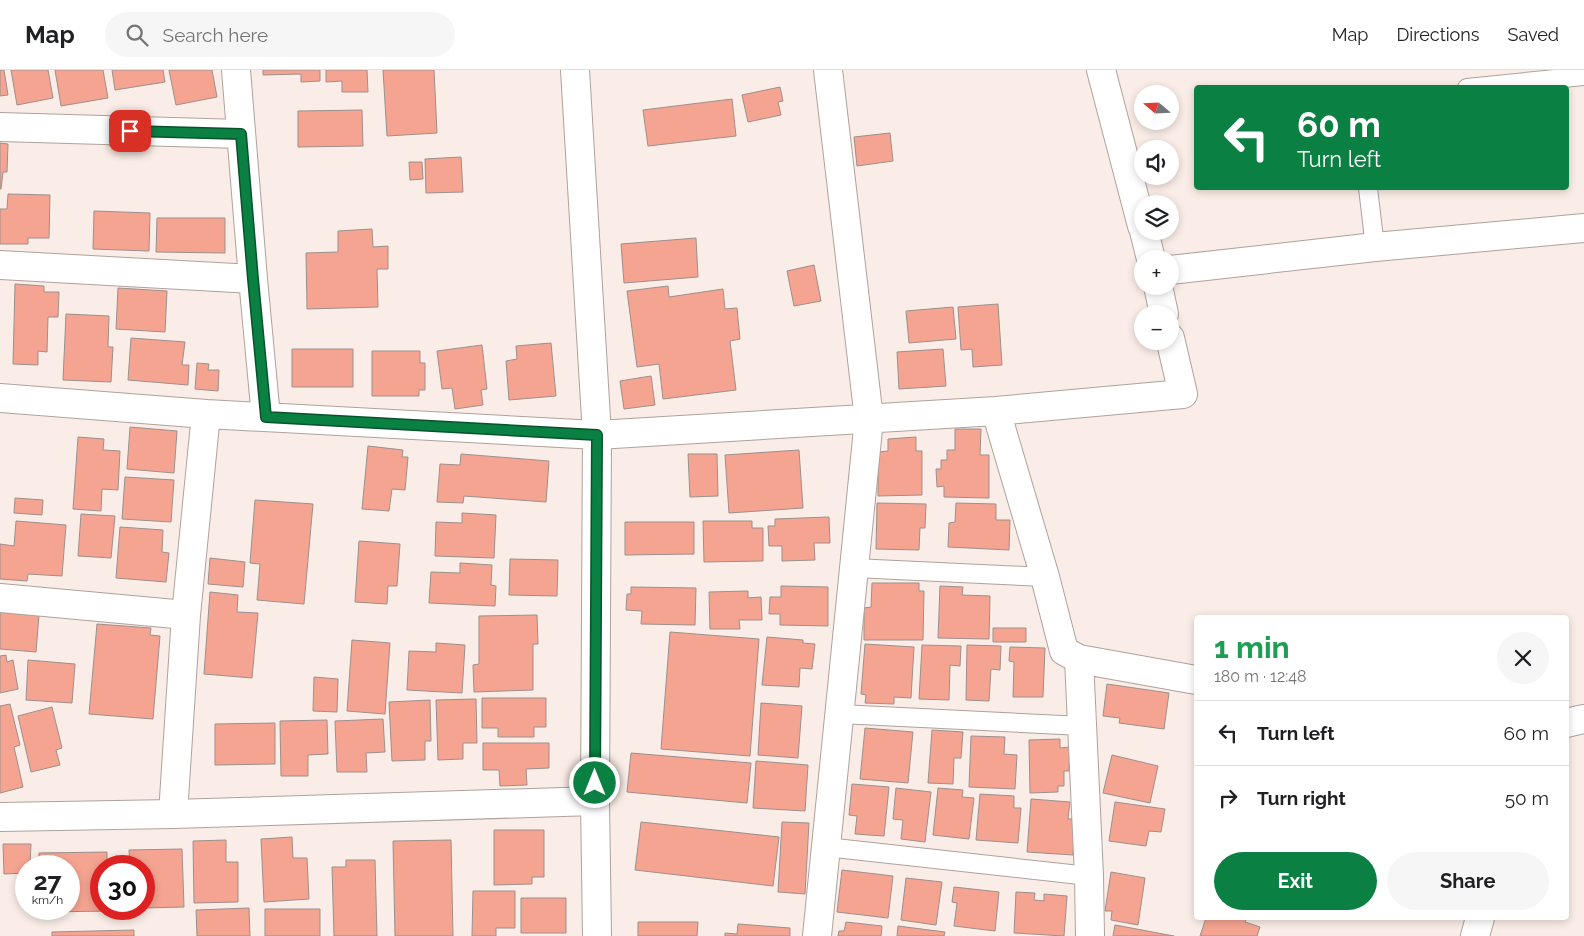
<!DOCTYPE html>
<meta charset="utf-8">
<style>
:root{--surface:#fff;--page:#f6f6f6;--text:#202124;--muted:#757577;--line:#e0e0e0;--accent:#0b8043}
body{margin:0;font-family:Raleway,sans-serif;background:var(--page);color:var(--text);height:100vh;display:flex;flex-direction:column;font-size:19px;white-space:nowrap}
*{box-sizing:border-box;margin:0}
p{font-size:16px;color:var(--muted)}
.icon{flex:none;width:28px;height:28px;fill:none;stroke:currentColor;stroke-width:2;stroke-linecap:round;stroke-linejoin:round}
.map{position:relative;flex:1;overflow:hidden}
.side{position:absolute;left:1194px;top:545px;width:375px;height:305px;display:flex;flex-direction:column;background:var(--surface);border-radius:5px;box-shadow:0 2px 8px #0003}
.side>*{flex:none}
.hud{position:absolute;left:1194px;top:15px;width:375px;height:105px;border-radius:5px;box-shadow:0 2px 8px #0003;background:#0b8043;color:#fff;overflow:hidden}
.needle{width:32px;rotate:289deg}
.tools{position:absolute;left:1134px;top:15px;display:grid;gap:10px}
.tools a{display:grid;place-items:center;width:45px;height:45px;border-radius:50%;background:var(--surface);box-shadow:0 2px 8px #0003;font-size:25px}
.speed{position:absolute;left:15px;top:785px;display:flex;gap:10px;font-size:25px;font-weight:700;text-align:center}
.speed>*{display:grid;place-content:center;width:65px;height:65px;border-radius:50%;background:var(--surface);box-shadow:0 2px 8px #0003;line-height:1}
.speed small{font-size:12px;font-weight:400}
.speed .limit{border:8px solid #d22;background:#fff;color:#111}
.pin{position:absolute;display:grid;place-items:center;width:42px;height:42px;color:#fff;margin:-21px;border-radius:10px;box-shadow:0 2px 8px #0006}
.me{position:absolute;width:55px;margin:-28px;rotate:0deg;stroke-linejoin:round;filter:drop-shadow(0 0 4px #0008)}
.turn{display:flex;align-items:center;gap:18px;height:105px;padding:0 20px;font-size:22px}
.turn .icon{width:65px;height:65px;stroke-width:2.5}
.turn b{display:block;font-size:35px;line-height:42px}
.round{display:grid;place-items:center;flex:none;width:52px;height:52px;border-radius:26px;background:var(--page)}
.head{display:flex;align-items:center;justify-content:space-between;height:85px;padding:0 20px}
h1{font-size:30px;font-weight:700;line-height:38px;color:#1e9e55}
.primary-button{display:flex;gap:10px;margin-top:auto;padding:10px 20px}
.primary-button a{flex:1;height:58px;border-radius:30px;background:var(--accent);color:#fff;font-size:20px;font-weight:700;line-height:58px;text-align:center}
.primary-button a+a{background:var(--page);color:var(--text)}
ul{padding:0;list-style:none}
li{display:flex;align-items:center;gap:15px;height:65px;padding:0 20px;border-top:1px solid var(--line)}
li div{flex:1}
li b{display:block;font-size:19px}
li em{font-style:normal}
header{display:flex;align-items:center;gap:30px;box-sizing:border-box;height:70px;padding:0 25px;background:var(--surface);border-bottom:1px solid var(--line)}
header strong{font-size:24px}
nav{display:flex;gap:28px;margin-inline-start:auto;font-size:18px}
.search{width:350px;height:45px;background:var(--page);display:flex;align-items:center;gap:12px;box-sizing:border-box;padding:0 18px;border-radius:28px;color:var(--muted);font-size:19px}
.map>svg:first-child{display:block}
.building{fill:#f6a492;stroke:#9d8f8c}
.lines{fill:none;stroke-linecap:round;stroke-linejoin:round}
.lane-casing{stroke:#afa29c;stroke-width:20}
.street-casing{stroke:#afa29c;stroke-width:30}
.lane{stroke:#fff;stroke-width:18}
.street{stroke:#fff;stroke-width:28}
.route-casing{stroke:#07532c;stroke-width:12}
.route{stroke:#0b8043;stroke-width:9}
</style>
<header>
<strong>Map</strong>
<div class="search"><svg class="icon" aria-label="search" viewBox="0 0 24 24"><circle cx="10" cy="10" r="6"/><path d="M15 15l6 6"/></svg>Search here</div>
<nav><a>Map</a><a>Directions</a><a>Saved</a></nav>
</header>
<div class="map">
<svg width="1584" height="866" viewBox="0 0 1584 866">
<rect width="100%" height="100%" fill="#faece6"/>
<path class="building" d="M0 0H4L8 25 0 26Z
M11 0H48L53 28 17 35Z
M55 0H103L108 28 61 36Z
M112 0H163L165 12 115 20Z
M169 0H212L217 27 176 35Z
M263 0H320V11L301 12V4L263 5Z
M326 0H367L368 22H342V11L326 12Z
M383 0H434L437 63 387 66Z
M780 17 783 31 778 32 781 45 748 52 742 25Z
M732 29 736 66 648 76 643 40Z
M362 40 363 76 298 77V41Z
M890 63 893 91 857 96 854 67Z
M0 73 8 74 7 102H3L1 119H0Z
M461 87 463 122 426 123 425 89Z
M409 92H422L423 109 410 110Z
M8 124 50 125 49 168H28V174H0V139H7Z
M94 141 150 143 149 181 93 179Z
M157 148H225V183L156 182Z
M372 159 373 177 388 176V199H377L378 237 307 239 306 183 338 182V161Z
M696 168 698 207 624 213 621 174Z
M814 195 821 231 794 236 787 201Z
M15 214 44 216V222H59L58 247H48L47 282 38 281V295L13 294Z
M668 216 669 227 723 219 725 239 737 238 740 269 730 271 736 320 663 329 659 294 637 297 627 221Z
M118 218 167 221 165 262 116 259Z
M998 234 1002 295 973 297 972 279 961 280 958 237Z
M953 237 956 269 909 273 906 241Z
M66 244 109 246 108 277H113L111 312 63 310Z
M131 268 185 272 182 295H189L188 315 128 310Z
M551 273 556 326 509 330 506 291 517 289 516 276Z
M482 275 487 319 481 320 483 335 455 339 452 318 442 319 437 281Z
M292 279H353V317H292Z
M943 279 946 316 899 319 897 282Z
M372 281H420V293H425V320H419V326H372Z
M197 293 209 294 208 300H219L218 321 195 319Z
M651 306 655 335 624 339 620 311Z
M130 357 177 361 174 403 127 399Z
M955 359H981L980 385H989V428L944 427V416L937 417 936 399H941V390H947V380H955Z
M78 367 104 369 103 380 120 381 118 420 102 419 101 441 73 439Z
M916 367V381H922V425L878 426V382L888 381V369Z
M368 376 403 380 402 387H408L405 420 392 419 389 441 362 439Z
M799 380 803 438 729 443 725 385Z
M461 384 549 391 546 432 464 426 463 433 437 432 440 394 460 395Z
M688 384H717L718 426 690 427Z
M125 407 174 410 171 452 122 449Z
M15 428 43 430 42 445 14 443Z
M255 430 313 434 304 534 257 530 260 494 250 493Z
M877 433 926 434 925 458H920L919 480 876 479Z
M956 433 996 434V450H1010L1009 480 948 477 949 453 955 452Z
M462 443 496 445 494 488 435 486 436 452 462 453Z
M81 444 115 446 111 488 78 486Z
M829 447 830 473H814L815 490 782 491V476H769L768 456H775V449Z
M16 451 66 455 62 506 28 504 27 511 0 509V474L14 476Z
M703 451H752V458H763V491L704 492Z
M625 452H694V484L625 485Z
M120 457 163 460 162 482 169 483 166 512 116 508Z
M359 471 400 474 397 516H388L387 534 355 532Z
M210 488 245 492 243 517 208 514Z
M510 489 558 490 557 526 509 525Z
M460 493 492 495 491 515 496 516 495 536 429 533 431 502 460 503Z
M872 513H919V521H924L923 570H864V538L871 537Z
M781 516 828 517V556L780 555V544H769L770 527H781Z
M940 516 963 517 962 525 990 526 989 569 938 568Z
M631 517 696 518 695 555 641 554 642 541 626 540 627 524H631Z
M748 521V528L761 527 762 550H739L740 559H710L709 522Z
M210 522 238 525 237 542 258 543 252 608 204 604Z
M0 542 39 545 36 582 0 579Z
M537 545 538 574H533V620L474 622 473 595 479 594V546Z
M97 554 151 558 150 565 160 566 153 649 89 644Z
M993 558H1026V572H993Z
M670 562 759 569 750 686 661 679Z
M767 567 803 570V573L815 574 812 599 800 598 799 617 762 615Z
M352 570 390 573 385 644 347 641Z
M436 573 465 575 462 623 407 620 409 581 436 582Z
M865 574 914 577 911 628 894 627V634L865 633 866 625 861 624Z
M922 575 961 576 960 596 950 595 949 630 919 629Z
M967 575 1001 576 1000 600 991 599 989 631 966 630Z
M1010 577 1045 578 1043 627H1013L1014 592 1009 591Z
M6 585 7 592 13 590 18 619 0 623V586Z
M28 590 75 594 72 633 26 630Z
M314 607 338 609 337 642 313 641Z
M1107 614 1169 623 1164 659 1119 653 1120 648 1103 646Z
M482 628H546V657H534V667H498V658H482Z
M476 629 477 673H463V689L438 690 436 630Z
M430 630 431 671H425V690L392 691 389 632Z
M761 633 802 636 798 688 758 685Z
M10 634 20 675 14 677 23 717 0 723V636Z
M52 637 62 678 56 680 60 695 31 702 18 646Z
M383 649 385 682 366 683 367 702H337L335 651Z
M327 650 328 684 308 685V706H281L280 651Z
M275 653V694L215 695V654Z
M865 658 913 662 908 713 860 709Z
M932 660 963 662 961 688H954L953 714 928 713Z
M971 666 1005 667 1004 684 1017 685 1015 719 969 717Z
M1060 669V678L1070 677 1069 701H1064V716H1058V722L1030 723 1029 670Z
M483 673H549V698L526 699 527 715 500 716 499 700H483Z
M631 683 751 693 747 733 627 722Z
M1112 685 1158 696 1150 733 1103 723Z
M756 691 808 695 805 741 753 738Z
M852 714 889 717 884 766 855 764 857 746 849 745Z
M896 718 931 722 925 772 901 769 903 750 893 749Z
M938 718 963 720 962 727 974 728 969 769 933 765Z
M980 724 1014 726V738H1021L1018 773 976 770Z
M1031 729 1070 732 1068 749H1075L1073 785 1027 782Z
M1115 732 1165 739 1161 762 1149 761 1146 776 1109 771Z
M641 752 779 767 773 816 635 800Z
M782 752 809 753 805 824 778 822Z
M494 760H544V807H532V814L494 815Z
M292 767 293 788H307L309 829 264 832 261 769Z
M226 770V792H238V832L194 833 193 771Z
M451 770 453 866H395L393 771Z
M3 774H31L30 796H26V803L4 804Z
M182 779 184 837 144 838V796H130L129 780Z
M107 782V796H101V839H114V841L40 842V839H69V796H39V783Z
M346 790H375L377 866H334L332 797H346Z
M842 800 893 806 888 848 837 842Z
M1111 802 1145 808 1138 855 1111 850 1112 841H1105Z
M906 808 942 812 936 855 901 850Z
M954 817 999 822 995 861 954 856 957 833 952 832Z
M473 821H515V858H496V866H472Z
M1016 822 1035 823 1034 830 1044 831V824L1067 826 1064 866 1014 863Z
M521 828H566V863H521Z
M249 838 250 866H197L196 840Z
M265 839H320V866H265Z
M1206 848H1247L1245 852 1260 857 1257 866H1200Z
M638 852H698L697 866H638Z
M846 852 882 856 881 866H838L839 861H844Z
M738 854 790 858V866H725V863L737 864Z
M1115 855 1174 866H1113Z
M898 856 945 862 944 866H897Z
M134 860V866H52V862Z"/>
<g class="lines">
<g class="lane-casing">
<path id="lane" d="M1467 18 1584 6
M1368 118 1375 177
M854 498 1045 507
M840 644 1082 656
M826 777 1089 806"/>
</g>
<g class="street-casing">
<path id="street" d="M236 0 253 209 266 347
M575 0 597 365 595 731 597 866
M1101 0 1142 156
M0 57 241 64
M1144 161 1151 189
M0 195 253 209
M1170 200 1375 177 1584 158
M1158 216 1164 244
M0 328 206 344 597 365 996 341 1183 324 1170 268
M996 341 1045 507 1064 581 1079 589 1089 806 1090 866
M0 528 186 545
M1079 589 1196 610
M1566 653 1584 649
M173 744 186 545 206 344
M0 747 173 744 595 731
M817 866 869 349 828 0
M1475 866 1480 848"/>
</g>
<use href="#lane" class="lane"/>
<use href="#street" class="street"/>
</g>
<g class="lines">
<g class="route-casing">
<path id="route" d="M130 61 241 64 253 209 266 347 597 365 595 713"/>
</g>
<use href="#route" class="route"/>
</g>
</svg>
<div class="tools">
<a><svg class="needle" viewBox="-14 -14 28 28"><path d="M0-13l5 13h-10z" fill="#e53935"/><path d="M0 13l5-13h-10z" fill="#757577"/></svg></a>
<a><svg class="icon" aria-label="sound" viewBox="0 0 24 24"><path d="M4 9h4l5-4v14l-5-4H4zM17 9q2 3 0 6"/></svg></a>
<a><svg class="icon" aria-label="layers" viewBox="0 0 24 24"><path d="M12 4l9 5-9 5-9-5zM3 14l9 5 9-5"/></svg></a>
<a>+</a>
<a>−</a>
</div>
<div class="speed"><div>27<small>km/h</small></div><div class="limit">30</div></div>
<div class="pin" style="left:130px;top:61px;background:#d93025"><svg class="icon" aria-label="arrive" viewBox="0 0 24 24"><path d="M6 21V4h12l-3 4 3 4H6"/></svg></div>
<svg class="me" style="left:595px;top:713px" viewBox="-20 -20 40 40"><circle r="17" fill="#0b8043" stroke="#fff" stroke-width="3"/><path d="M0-11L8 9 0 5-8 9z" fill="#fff"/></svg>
<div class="hud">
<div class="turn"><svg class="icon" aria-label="left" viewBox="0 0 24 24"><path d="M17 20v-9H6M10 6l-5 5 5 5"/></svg><div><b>60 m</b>Turn left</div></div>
</div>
<section class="side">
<div class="head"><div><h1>1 min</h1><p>180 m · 12:48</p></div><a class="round"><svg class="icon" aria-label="close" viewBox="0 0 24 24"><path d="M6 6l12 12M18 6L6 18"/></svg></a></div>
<ul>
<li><svg class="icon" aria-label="left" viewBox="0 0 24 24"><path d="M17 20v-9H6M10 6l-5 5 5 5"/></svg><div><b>Turn left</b></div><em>60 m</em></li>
<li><svg class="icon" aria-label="right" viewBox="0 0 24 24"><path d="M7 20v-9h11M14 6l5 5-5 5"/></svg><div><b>Turn right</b></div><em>50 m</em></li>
</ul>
<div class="primary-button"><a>Exit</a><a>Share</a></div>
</section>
</div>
